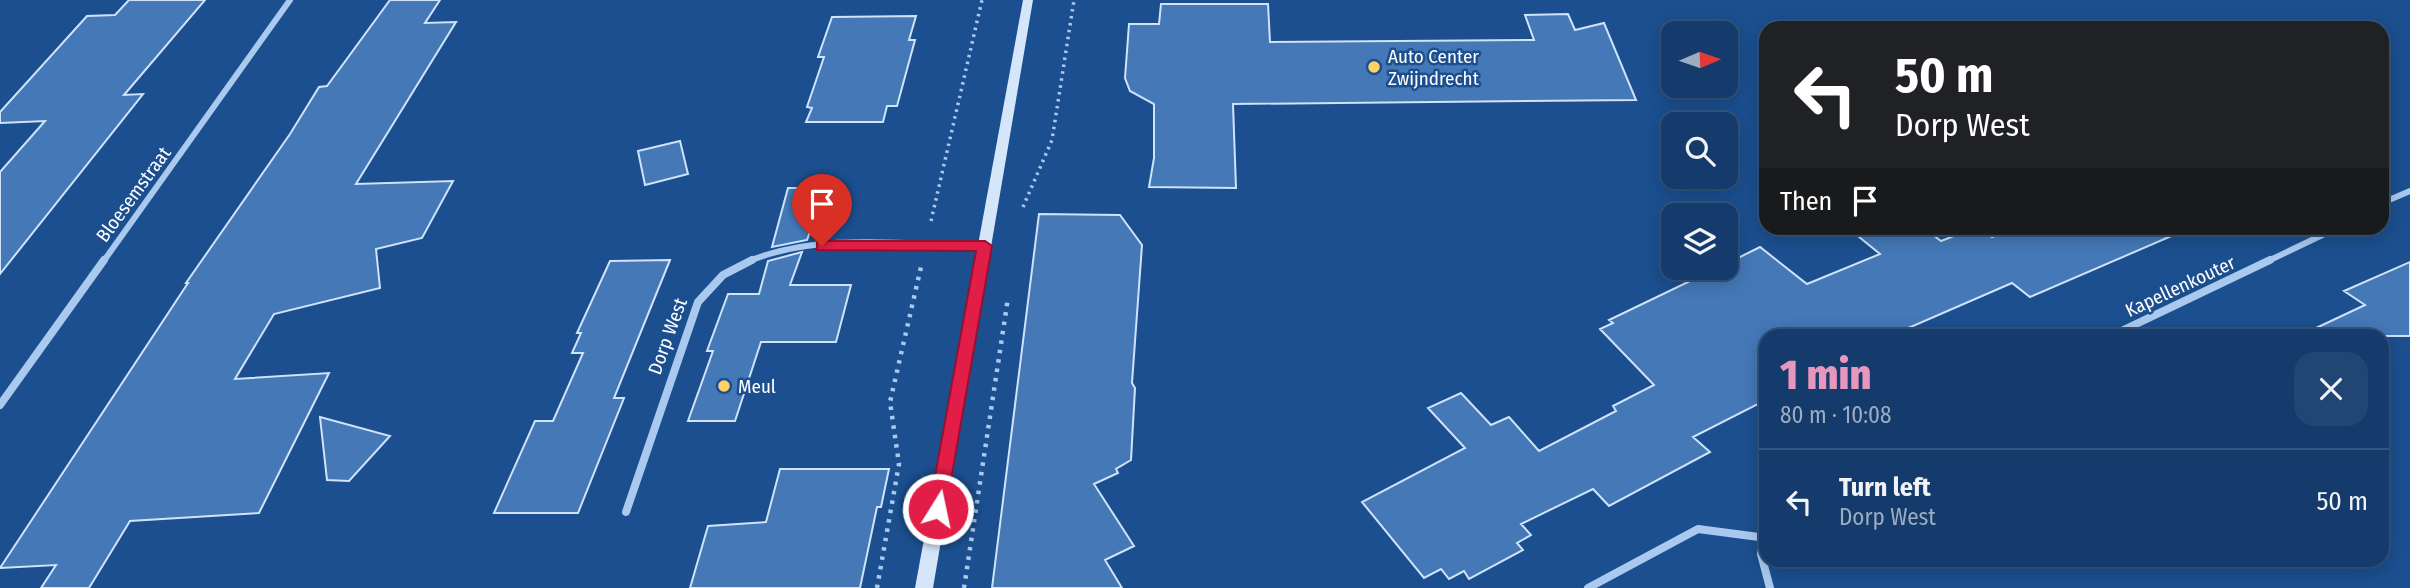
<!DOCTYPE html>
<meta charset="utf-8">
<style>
:root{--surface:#143b6b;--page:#214673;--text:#f1f3f6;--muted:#9dadc1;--line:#33557e;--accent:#e797bd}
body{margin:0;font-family:"Fira Sans Condensed",sans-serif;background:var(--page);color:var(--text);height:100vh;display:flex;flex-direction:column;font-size:26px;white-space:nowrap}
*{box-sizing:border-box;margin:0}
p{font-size:23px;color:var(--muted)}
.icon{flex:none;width:38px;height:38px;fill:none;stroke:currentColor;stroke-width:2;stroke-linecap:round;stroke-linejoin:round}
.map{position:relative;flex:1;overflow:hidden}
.side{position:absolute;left:1759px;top:329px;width:630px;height:238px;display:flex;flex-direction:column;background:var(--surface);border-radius:21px;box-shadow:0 4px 18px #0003,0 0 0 2px var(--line)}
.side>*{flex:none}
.guide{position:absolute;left:1759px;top:21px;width:630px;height:214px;border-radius:21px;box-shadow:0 4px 18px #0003,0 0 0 2px var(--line);background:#202124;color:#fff;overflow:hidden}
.needle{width:46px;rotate:88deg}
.fabs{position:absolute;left:1661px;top:21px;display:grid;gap:14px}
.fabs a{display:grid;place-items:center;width:77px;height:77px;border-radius:14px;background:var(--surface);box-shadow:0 4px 18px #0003,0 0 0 2px var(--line);font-size:35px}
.pin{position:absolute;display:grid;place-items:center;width:60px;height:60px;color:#fff;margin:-72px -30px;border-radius:50% 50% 50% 0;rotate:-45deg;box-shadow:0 0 7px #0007}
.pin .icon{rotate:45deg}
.me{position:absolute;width:77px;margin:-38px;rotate:10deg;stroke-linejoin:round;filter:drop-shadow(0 0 5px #0008)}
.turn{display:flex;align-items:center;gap:24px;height:147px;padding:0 21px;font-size:32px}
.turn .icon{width:91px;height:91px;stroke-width:2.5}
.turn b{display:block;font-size:49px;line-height:60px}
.then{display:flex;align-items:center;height:66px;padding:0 21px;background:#0003;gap:14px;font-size:26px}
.round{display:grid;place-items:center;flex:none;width:74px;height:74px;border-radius:21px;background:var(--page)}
.overview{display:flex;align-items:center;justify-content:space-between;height:119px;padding:0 21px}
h1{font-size:42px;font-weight:800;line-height:52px;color:var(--accent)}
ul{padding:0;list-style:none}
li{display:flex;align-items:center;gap:21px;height:105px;padding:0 21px;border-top:2px solid var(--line)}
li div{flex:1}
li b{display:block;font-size:26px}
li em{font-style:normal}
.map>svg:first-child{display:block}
.building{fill:#4478b7;stroke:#cfe3fa;stroke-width:2}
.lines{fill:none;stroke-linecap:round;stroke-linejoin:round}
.path-far1{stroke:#a9c9ee;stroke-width:3.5;stroke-dasharray:2.5 4.5;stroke-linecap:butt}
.path{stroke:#a9c9ee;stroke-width:4.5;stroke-dasharray:3.5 6;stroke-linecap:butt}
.minor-far1{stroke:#a9c9ee;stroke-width:6}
.minor{stroke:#a9c9ee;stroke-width:8}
.secondary{fill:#d6e6fa;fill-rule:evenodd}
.route{fill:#e11d48;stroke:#92132f;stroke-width:2}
.poi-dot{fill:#ffd166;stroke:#1b4f8f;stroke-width:2.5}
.labels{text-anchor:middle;stroke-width:5;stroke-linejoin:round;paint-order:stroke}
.poi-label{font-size:19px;fill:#fff;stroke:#1b4f8f;text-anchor:start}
.street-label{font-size:19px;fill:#fff;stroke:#1b4f8f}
</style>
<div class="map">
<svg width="2410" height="588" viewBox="0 0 2410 588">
<rect width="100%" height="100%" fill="#1b4f8f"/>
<path class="building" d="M129 0H205L124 95 143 94 0 274V172L45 121 0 123V112L87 16 115 15Z
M390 0H440L425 23 456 22 356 184 453 181 422 238 376 249 380 288 274 314 235 379 329 373 259 513 130 521 89 588H41L56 565 0 568 188 283H186L290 134 319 87 327 86Z
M1161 4H1268L1270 42 1534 40 1525 15 1568 14 1575 30 1604 23 1636 100 1233 104 1236 188 1149 187 1154 158V104L1130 91 1125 78 1129 24H1159Z
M916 16 909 40H915L897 106H887L883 122H806L812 108 807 107 824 57H818L832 17Z
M680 141 688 174 645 185 638 151Z
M788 188H826L807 240 772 247Z
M1039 214 1120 215 1142 245 1132 383 1135 388 1131 460 1116 469 1118 473 1094 484 1134 546 1105 560 1122 588H992Z
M1848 228H1924L1941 241 1974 228H1979L1992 237 2014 228H2190L2030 297 2012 283 1890 336H1766V400L1693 437 1710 452 1609 506 1593 489 1521 524 1531 535 1517 543 1523 550 1469 579 1464 571 1449 579 1441 569 1424 578 1362 502 1465 448 1428 408 1461 393 1491 425 1509 417 1539 451 1616 411 1613 406 1654 385 1600 329 1613 323 1609 320 1717 268H1726V264L1760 247 1807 284 1880 254Z
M802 252 790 285H851L836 342H761L735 421H688L713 351H707L728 294H759L768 261Z
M670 260 614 398H624L578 513H494L535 421H553L583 353H572L581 333H577L610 261Z
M2410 262V336H2299L2365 305 2344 291Z
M320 417 390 436 349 481 327 480Z
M780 469H889L881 507H877L860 588H690L708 526 766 522Z"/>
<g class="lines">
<path class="path-far1" d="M1023 207 1052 140 1074 0
M931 221 982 0"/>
<path class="path" d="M877 588 899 464 890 402 921 267
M964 588 1008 298"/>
<path class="minor-far1" d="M2382 203 2410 191
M103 262 290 0
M747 262C819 231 909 245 985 246
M2266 262 2337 228"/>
<path class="minor" d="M2111 336 2270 260
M0 405 104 260
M626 512 698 302 723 275 752 260
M1766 519 1761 554 1770 588
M1588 588 1698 529 1759 537"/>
<path class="secondary" d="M1023 0H1033L933 588H915Z"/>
</g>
<path class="route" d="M822 241H985L992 246 945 514H931L929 509 976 251 817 250V242Z"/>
<g class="poi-dot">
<circle cx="1374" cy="67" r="7"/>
<circle cx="724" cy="386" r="7"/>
</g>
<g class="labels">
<g class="poi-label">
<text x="1388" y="63">Auto Center<tspan x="1388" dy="22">Zwijndrecht</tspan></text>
<text x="738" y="393">Meul</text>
</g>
<g class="street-label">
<text transform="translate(133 194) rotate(-54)" y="7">Bloesemstraat</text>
<text transform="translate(2180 286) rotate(-25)" y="7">Kapellenkouter</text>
<text transform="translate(667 336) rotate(-70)" y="7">Dorp West</text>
</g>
</g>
</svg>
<div class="fabs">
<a><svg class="needle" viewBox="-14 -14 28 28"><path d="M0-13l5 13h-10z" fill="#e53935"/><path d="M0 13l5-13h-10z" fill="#9dadc1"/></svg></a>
<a><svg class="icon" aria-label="search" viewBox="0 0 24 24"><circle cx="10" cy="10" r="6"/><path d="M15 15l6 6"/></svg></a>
<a><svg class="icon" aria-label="layers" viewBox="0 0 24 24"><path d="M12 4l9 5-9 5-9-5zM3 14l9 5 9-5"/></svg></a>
</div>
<div class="pin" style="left:822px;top:246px;background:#d93025"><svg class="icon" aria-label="arrive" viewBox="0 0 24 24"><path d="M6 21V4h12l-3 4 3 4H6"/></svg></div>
<svg class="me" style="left:938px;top:509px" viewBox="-20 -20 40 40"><circle r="17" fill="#e11d48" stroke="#fff" stroke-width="3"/><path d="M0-11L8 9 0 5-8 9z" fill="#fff"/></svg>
<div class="guide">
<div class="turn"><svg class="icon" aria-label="left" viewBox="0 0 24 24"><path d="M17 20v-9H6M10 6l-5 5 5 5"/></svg><div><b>50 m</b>Dorp West</div></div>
<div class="then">Then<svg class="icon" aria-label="arrive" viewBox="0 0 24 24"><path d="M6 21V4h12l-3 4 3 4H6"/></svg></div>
</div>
<section class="side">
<div class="overview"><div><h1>1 min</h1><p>80 m · 10:08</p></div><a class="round"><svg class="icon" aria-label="close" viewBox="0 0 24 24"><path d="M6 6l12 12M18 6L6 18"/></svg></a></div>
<ul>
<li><svg class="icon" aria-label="left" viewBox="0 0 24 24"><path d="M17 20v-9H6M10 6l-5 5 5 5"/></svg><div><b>Turn left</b><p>Dorp West</p></div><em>50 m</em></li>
</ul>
</section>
</div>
